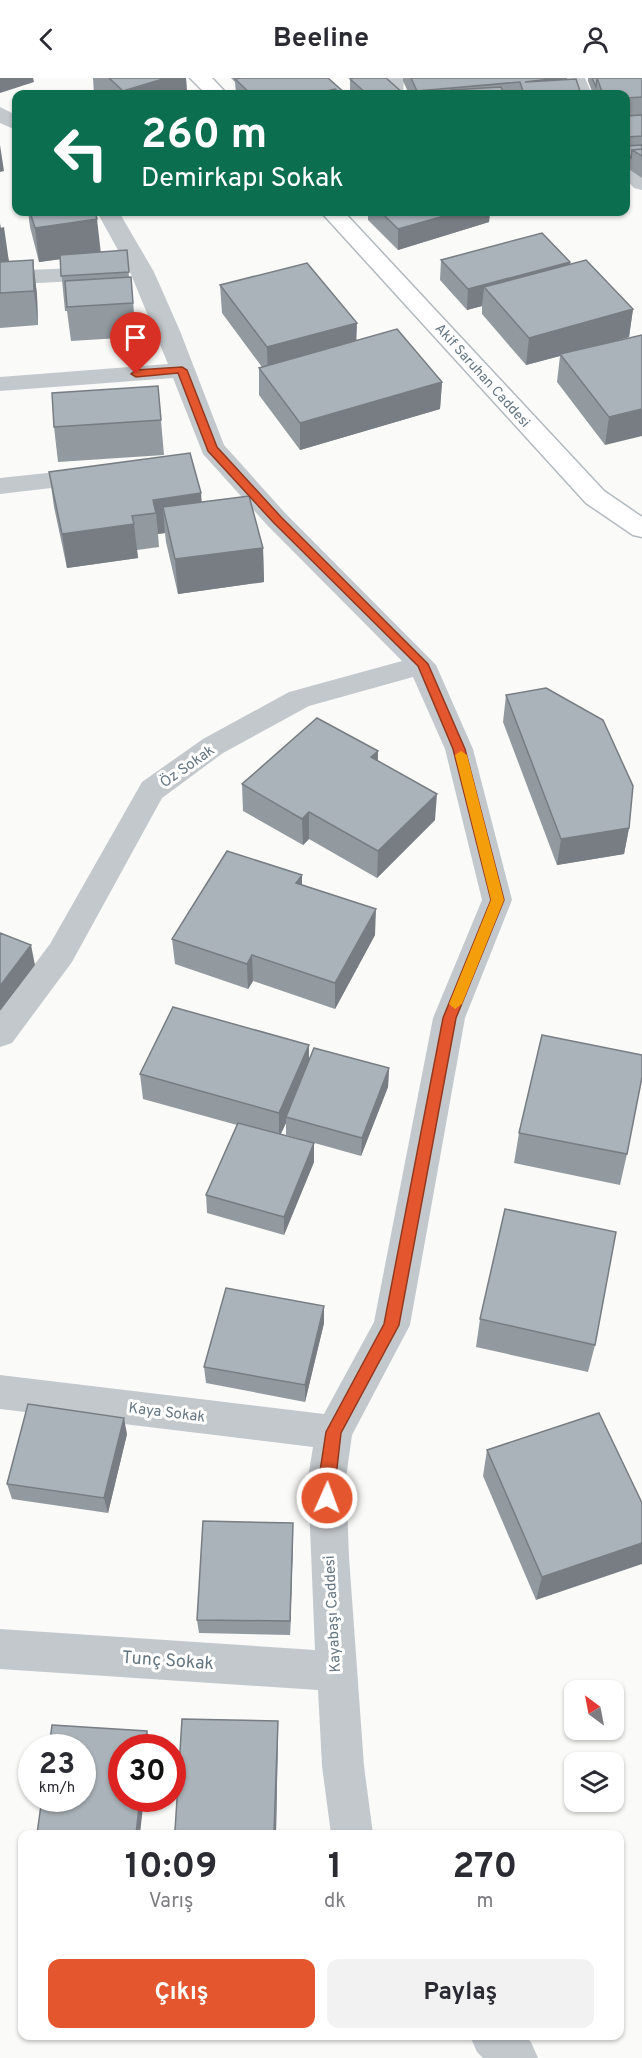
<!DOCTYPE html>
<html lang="tr">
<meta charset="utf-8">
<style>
:root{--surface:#fff;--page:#f2f2f3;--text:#2b2b33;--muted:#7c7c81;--accent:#e4572e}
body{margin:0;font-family:Overpass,sans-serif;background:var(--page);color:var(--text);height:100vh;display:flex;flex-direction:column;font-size:22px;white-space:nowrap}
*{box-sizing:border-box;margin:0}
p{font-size:20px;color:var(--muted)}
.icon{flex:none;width:33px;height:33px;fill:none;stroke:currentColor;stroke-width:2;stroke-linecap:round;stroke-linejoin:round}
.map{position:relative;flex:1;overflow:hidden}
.panel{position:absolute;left:18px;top:1752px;width:606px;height:210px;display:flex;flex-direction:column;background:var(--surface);border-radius:12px;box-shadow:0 2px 4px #0004}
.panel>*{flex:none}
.hud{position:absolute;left:12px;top:12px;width:618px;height:126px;border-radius:12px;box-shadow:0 2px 4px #0004;background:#0b6e4f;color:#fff;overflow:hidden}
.needle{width:39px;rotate:328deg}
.tools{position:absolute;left:564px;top:1602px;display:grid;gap:12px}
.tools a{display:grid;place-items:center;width:60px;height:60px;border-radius:12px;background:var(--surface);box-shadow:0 2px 4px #0004;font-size:30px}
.speed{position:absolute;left:18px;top:1656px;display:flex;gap:12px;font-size:30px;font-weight:700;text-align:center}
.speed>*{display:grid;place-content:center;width:78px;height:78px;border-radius:50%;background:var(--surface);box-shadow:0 2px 4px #0004;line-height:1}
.speed small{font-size:15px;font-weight:400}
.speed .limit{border:9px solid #d22;background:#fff;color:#111}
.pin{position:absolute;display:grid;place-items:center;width:51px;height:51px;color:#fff;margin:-62px -26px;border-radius:50% 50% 50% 0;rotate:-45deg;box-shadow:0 0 6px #0007}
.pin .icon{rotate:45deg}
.me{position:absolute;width:66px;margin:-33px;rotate:2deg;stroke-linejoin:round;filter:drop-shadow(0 0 4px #0008)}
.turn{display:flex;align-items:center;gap:21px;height:126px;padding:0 30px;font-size:27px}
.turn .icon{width:78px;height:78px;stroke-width:2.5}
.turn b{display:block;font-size:42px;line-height:51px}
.eta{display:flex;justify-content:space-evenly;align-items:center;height:102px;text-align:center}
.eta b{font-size:36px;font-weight:700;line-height:42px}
.button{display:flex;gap:12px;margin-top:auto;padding:12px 30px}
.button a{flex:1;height:69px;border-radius:12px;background:var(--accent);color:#fff;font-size:24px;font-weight:700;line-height:69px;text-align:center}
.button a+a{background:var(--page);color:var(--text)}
header{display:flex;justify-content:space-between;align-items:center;height:78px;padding:0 30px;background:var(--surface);font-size:27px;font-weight:700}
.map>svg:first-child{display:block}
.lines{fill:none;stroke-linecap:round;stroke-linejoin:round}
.secondary-casing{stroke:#b3babf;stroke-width:3}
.street{fill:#c3c8cc;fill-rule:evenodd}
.secondary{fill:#fff;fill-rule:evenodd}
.wall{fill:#929a9f}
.shaded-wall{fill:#777d82}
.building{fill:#aab3b9;stroke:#777d82;stroke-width:1.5}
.route{fill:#e4572e;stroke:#94391e;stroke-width:1.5}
.slow{fill:#f59e0b}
.labels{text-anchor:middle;stroke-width:6;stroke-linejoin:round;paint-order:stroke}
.far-street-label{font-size:14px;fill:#657683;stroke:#fff}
.street-label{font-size:15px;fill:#657683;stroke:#fff}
.near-street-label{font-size:18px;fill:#657683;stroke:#fff}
</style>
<header><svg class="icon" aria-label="back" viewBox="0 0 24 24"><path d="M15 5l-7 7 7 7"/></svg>Beeline<svg class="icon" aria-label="person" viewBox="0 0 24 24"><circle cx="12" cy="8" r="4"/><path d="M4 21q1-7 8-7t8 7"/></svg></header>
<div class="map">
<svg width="642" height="1980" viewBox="0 0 642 1980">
<rect width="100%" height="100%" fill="#fafaf8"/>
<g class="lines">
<g class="secondary-casing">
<path id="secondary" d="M190 0H212L227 16H206Z
M321 134H344L604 413 642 439V459L633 457 586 425Z"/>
</g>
<path class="street" d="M384 0H404L403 16H383Z
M565 0H585L592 16H572Z
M0 29 16 37V52L0 45Z
M626 83 634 85 642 93V112L634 110 626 101Z
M97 134H119L154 194 180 253 224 367 286 436 436 587 473 671 512 822 465 940 410 1247 352 1357 346 1400 349 1479 364 1688 373 1756H331L322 1688 318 1612 0 1591V1551L315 1572 308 1400 313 1369 0 1331V1297L324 1336 374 1244 433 940 482 822 445 671 413 599 309 628 223 675 162 720 72 884 12 965 0 969V932L50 866 142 704 203 661 289 614 402 583 268 448 203 376 173 300 0 313V299L168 286 130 194Z
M106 189 114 191 118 196 114 201 0 207V193Z
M94 390 103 392 107 398 103 404 0 416V400Z
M470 1958H525L531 1964 538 1980H483L477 1974Z"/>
<use href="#secondary" class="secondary"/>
</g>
<path class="wall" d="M93 0H186L187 16H94Z
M231 0H328L346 16H236L235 4Z
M403 0H567V2L581 16H409L403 3Z
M588 0H642V100L630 92 626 82V16H593L588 3Z
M350 1 404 16H350Z
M28 134H95L100 174 127 172 129 199H131L136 259 71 263 67 233H65L60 181 39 184 30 149Z
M368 134H490L489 144 398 172 368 142Z
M0 145 9 184 33 182 37 217 38 247 0 250Z
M441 182 570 184V186L633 231 629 259 592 269 642 257 605 367 557 304 560 278 526 287 482 236V228L467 232 440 202Z
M220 207 356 262 442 304 440 331 300 372 259 317V290L262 289 222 235Z
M158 308 164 377 58 384 54 349Z
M49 394 202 424 263 470 264 504 178 516 166 464 165 455 158 456 159 469 137 472 138 480 67 490 54 429Z
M506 617 629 750 624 776 557 787 503 644Z
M378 673V683L435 742 377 800 309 761 303 767 243 733 242 706Z
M375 857 335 931 253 903 248 911 175 886 172 861Z
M309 967V983L389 990 388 1009 361 1078 286 1057V1045L281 1056 314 1084 284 1157 207 1135 206 1117 237 1047 143 1021 140 996Z
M519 1055 627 1076 620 1107 514 1085Z
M324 1228V1245L305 1324 206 1305 204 1289Z
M480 1241 595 1267 588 1294 476 1269Z
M599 1335 536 1522 483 1398 487 1372Z
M127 1356 108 1435 12 1421 7 1406Z
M293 1445V1460L290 1557 199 1555 197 1542Z
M278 1643V1655L276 1756H176L175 1753Z"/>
<path class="shaded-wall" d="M0 0H33L34 4 0 15Z
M166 0H186L187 16H123V13Z
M558 0H567L565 16 525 4Z
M0 67 4 93 0 94Z
M458 134H490L489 144 398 172V151Z
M97 141 101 176 39 184 35 150Z
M4 149 9 184 0 185V150Z
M33 182 37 217 38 247 34 213Z
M570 184 568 205 484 209 482 228 467 232 468 211Z
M633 231 629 259 561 278 560 276V278L526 287 529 260Z
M357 245 356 273 268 297 267 269Z
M442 304 440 331 300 372V345Z
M642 331V358L605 367 609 339Z
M201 415 204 450 163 429 165 455 158 456 156 435 153 422Z
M134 446 138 480 67 490 62 456Z
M263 470 264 504 178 516 175 481Z
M378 673 377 700 371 679Z
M437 716 435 742 377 800 378 773Z
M309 734V761L303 767 302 741Z
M629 750 624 776 557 787 561 761Z
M302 797V823L296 805Z
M376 831 375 857 335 931V905Z
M31 867 35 887 0 933V908Z
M252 877 253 903 248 911 247 886Z
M309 967V992L286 1039V1045L279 1059V1035Z
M389 990 388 1009 361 1078 362 1060Z
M314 1065V1084L284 1157V1139Z
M324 1228V1245L305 1324V1307Z
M124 1340 127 1356 108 1435 104 1420Z
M293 1445V1460L290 1557V1543Z
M642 1465V1486L536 1522 542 1499Z
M278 1643V1655L276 1756H275Z
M147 1653 150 1666V1670H145Z
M140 1720H144L140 1756H136Z"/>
<path class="building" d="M109 0H166L123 13Z
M241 0H328L346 16H341L335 11 314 16H251L235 1Z
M354 0H386L404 16H367L350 1Z
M411 0H558L525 4 576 1 581 16H524L520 4 417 13Z
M592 0H597L596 9Z
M597 0H642V19L626 20V16H603Z
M501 9 504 16H452L451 12Z
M335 11 341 16H314Z
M642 37V58L627 59 626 54V38Z
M642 67V71L632 72 631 81 626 68Z
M642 71V78L632 72Z
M30 134H95L97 141 35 150Z
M381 134H458L398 151Z
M542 155 570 184 468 211 441 182Z
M127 172 129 194 61 198 60 177Z
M33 182 34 213 0 215V184Z
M586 182 633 231 529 260 484 209Z
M307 185 357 245 267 269 220 207Z
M131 199 133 225 67 229 65 203Z
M397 251 442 304 300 345 259 290Z
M642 257V331L609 339 560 276Z
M158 308 161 342 54 349 52 315Z
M190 375 201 415 153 422 156 435 132 438 134 446 62 456 49 394Z
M249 418 263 470 175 481 163 429Z
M546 610 603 642 633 708 629 750 561 761 506 617Z
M317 640 378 673 371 679 437 716 378 773 309 734 302 741 242 706Z
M227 773 302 797 296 805 376 831 335 905 252 877 247 886 172 861Z
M0 855 31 867 0 908Z
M173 929 309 967 279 1035 140 996Z
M542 957 642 977V999L627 1076 519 1055Z
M314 970 389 990 362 1060 286 1039Z
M238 1045 314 1065 284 1139 206 1117Z
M505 1131 616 1154 595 1267 480 1241Z
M226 1210 324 1228 305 1307 204 1289Z
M28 1326 124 1340 104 1420 7 1406Z
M599 1335 642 1425V1465L542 1499 487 1372Z
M203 1443 293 1445 290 1543 197 1542Z
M182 1641 278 1643 274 1754 175 1753Z
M52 1647 147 1653 145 1670H122V1720H140L136 1756H37L42 1720H82V1670H49Z"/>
<path class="route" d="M182 289 187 292 217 369 281 439 428 586 465 671 504 822 456 940 399 1247 341 1355 333 1425 327 1428 322 1425 319 1400 326 1354 384 1246 443 940 491 822 453 671 418 588 273 444 208 373 178 295 136 299 131 296 136 292Z"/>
<path class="slow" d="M461 673 467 677 504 822 462 926 455 931 449 926 491 822 455 677Z"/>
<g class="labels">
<g class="far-street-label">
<text transform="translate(483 297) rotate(48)" y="5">Akif Saruhan Caddesi</text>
</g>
<g class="street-label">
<text transform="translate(187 688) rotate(-35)" y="5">Öz Sokak</text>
<text transform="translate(167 1334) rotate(7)" y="5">Kaya Sokak</text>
<text transform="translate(332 1536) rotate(-93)" y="5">Kayabaşı Caddesi</text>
</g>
<g class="near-street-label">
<text transform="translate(168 1582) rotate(4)" y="6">Tunç Sokak</text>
</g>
</g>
</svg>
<div class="tools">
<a><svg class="needle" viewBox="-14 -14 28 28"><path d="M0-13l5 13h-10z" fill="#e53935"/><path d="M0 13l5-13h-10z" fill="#7c7c81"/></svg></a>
<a><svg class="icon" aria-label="layers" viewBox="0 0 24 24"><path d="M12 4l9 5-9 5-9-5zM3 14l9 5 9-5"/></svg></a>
</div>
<div class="speed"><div>23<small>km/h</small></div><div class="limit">30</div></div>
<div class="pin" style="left:136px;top:296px;background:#d93025"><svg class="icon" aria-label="arrive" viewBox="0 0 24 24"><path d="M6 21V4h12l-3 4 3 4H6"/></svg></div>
<svg class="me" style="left:327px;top:1420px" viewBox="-20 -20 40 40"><circle r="17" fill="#e4572e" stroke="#fff" stroke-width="3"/><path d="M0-11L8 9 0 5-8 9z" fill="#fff"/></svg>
<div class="hud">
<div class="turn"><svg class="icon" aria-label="left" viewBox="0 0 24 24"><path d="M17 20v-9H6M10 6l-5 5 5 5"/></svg><div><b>260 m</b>Demirkapı Sokak</div></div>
</div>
<section class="panel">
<div class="eta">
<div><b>10:09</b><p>Varış</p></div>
<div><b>1</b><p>dk</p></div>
<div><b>270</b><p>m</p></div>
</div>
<div class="button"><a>Çıkış</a><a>Paylaş</a></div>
</section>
</div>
